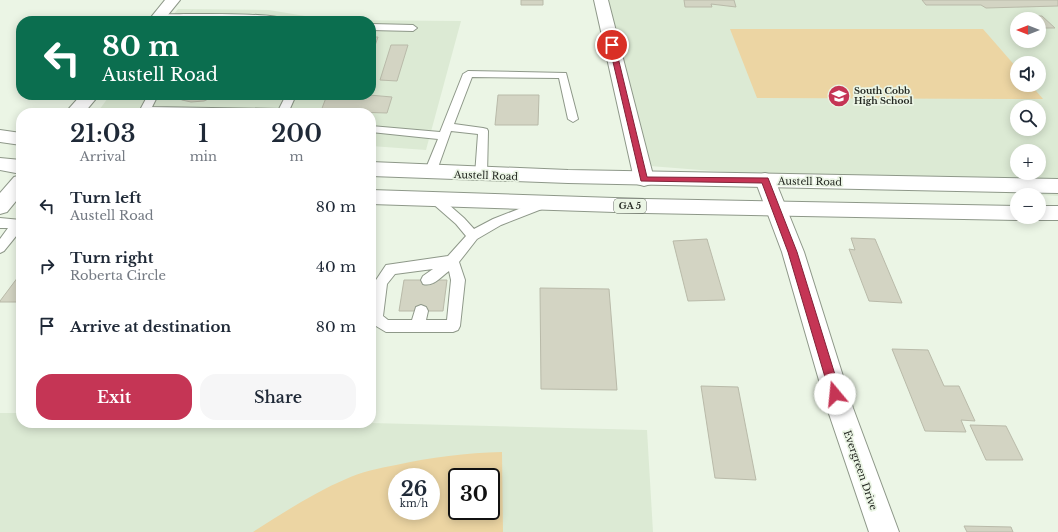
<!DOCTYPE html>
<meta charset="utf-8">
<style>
:root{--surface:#fff;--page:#f6f6f7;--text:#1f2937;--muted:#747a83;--accent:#c53555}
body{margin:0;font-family:"Libre Baskerville",serif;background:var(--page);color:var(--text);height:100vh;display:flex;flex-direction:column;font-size:15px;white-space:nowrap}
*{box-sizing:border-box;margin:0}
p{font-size:13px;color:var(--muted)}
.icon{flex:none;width:22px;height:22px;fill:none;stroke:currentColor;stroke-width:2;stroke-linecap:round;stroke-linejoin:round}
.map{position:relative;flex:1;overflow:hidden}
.drawer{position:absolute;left:16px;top:108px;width:360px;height:320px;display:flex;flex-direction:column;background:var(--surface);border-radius:16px;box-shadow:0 2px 10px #0003}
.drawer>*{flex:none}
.hud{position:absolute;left:16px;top:16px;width:360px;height:84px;border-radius:16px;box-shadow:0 2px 10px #0003;background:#0b6e4f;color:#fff;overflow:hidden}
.needle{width:26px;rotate:270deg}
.buttons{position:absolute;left:1010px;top:12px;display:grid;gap:8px}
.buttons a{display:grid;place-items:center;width:36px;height:36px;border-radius:50%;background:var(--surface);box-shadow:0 2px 10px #0003;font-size:20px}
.speed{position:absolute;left:388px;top:468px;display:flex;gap:8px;font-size:20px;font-weight:700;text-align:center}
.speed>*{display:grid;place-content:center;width:52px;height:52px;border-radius:50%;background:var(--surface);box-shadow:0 2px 10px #0003;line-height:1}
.speed small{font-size:10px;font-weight:400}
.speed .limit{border:2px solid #111;border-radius:6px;background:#fff;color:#111}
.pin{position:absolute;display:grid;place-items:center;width:34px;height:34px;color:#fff;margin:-17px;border:2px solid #fff;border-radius:50%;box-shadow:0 1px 4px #0007}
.me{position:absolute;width:44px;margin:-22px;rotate:343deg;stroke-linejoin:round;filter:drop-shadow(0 0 3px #0008)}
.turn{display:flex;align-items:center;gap:14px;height:84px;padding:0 20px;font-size:18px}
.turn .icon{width:52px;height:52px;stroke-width:2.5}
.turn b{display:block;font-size:28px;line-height:34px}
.eta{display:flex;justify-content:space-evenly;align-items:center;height:68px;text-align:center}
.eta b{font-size:24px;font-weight:600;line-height:28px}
.button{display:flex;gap:8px;margin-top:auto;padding:8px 20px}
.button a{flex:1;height:46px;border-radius:16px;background:var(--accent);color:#fff;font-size:16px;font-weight:600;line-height:46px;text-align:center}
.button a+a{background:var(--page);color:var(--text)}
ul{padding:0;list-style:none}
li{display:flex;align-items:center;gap:12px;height:60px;padding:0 20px}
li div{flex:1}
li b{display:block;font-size:15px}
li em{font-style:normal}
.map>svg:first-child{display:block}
.built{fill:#dcead4;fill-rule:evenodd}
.green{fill:#ecd5a3;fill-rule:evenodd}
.building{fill:#d3d4c3;stroke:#b9baa9}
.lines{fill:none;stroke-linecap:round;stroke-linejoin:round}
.service-casing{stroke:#8e9889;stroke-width:2}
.minor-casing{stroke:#8e9889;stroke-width:2}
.primary-casing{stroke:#8e9889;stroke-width:2}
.service{fill:#fff;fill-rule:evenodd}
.minor{fill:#fff;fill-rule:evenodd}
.primary{fill:#fff;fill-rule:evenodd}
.route{fill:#c53555;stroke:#802237}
.labels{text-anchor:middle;stroke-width:3.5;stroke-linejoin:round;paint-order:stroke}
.far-poi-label{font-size:9px;font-weight:bold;fill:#232721;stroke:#ebf5e5;text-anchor:start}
.shield{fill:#ebf5e5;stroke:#5f655c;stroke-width:1}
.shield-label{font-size:9px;font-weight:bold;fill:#232721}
.street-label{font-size:10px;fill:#232721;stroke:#ebf5e5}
</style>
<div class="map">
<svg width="1058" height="532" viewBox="0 0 1058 532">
<rect width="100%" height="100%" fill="#ebf5e5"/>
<path class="built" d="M602 0H1058V196L970 191 637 165ZM1017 19H1039V41H1017ZM1017 63H1039V85H1017ZM1017 107H1039V129H1017ZM1017 151H1039V173H1017Z
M178 9 269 10 329 20 461 21 426 150 371 146V113H97L110 95H371V21H168Z
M0 413H21V423H371L647 430 653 532H0ZM397 477H431V511H397ZM457 477H491V511H457Z"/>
<path class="green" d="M730 29H983L1017 68V85H1031L1043 99 757 98Z
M502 452 503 532H253C283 513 313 493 346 479 361 472 379 468 396 465 431 457 466 453 502 452ZM397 477H431V511H397ZM457 477H491V511H457Z"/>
<path class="building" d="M521 0H543V5H521Z
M684 0H734L736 7 711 4 712 7H685Z
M922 0H1058V6L986 8 981 5H926Z
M1030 16H1042L1055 28H1042L1039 25V19H1032Z
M371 37H378L371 57Z
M391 45H408L397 81 380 80Z
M173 95H217L204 101 191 102 182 100Z
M327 95H369L392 97 387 113 321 111Z
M498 95H539L538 125H495Z
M851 238 875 239 902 303 869 301 849 249 855 250Z
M707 239 725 300 688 301 673 241Z
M21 273V302H0V301Z
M404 280H447L443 311H399Z
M540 288 609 289 617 390 541 389Z
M892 349 928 350 944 386H959L975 421 961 420 966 432 925 431Z
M701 386 738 387 756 480 715 478Z
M970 425 1006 426 1023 460H986Z
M964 526 1011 527 1013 532H967Z"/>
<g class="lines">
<g class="service-casing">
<path id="service" d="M159 14C179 15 280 11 289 21L156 19 155 17Z
M371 24 413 25 417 28 413 31 371 30Z
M468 71 566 73 578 119 573 122 568 119 559 78 472 77 454 124 483 128 487 129 488 131 487 175 485 178H477L475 175 478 134 451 131 436 173 434 176H426L424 173 438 139 371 132V126L440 132 463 74Z
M148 95H158L152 107 279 109 286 95H296L288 113 141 112 140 110Z
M436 196 440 197 464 218 474 229 493 219 539 201 543 200 547 201 549 204 547 207 501 225 477 239 459 262 465 280 460 326 458 330 453 332H386L371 323V306L374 283 386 265 448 256 466 236 456 224 432 203 430 200 432 197ZM433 269 423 276 421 280 423 284C433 287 441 277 449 271L451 280 447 320H426L428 311 426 307 421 305 416 307 412 320H388L383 316 387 284 395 274Z
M0 218 21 220V230L4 251 0 253V239L8 228H0Z"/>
</g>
<g class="minor-casing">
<path id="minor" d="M165 0H180L163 21H148Z
M594 0H608L654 179 651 184 644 186 637 184 634 179Z
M81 95H99L84 113H65Z
M765 173 772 175 775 180 804 252 853 408 899 532H869L827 408 782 252 755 180 758 175Z
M21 175V195L7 212 0 214V193L14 177Z"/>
</g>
<g class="primary-casing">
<path id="primary" d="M0 130 21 133V145L0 142Z
M0 158 21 160V174L0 170Z
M371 162 568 170 1058 179V193L568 183 371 176Z
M371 190 645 199 1017 206V217H1025L1017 220 645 213 371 204Z
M1039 206H1058V220H1039L1032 218 1031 217H1039Z"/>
</g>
<use href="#service" class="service"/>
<use href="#minor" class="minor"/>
<use href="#primary" class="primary"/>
</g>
<path class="route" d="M612 43 615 45 647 177 768 178 797 252 841 394 839 397 835 398 832 397 830 394 788 252 762 183 641 181 609 45Z"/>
<defs>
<g id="school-disc" transform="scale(1.15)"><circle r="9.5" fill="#c53555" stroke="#ebf5e5"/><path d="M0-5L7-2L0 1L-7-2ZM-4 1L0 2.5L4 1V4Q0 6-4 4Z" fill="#fff"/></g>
</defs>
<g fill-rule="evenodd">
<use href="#school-disc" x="839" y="96"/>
</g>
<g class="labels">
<g class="far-poi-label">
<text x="854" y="94">South Cobb<tspan x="854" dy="10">High School</tspan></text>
</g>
<rect class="shield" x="614" y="199" width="32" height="14" rx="3"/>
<g class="shield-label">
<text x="630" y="209">GA 5</text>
</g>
<g class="street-label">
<text transform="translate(486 175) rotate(2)" y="4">Austell Road</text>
<text transform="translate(810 181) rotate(1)" y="4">Austell Road</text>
<text transform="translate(861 470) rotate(71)" y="4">Evergreen Drive</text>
</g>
</g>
</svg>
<div class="buttons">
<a><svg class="needle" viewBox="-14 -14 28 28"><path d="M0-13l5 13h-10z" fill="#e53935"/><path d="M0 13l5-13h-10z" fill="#747a83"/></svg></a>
<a><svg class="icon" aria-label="sound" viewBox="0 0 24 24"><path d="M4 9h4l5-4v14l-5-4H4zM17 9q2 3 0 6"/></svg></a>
<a><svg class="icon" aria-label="search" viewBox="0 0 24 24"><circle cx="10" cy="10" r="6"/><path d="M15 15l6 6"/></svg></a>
<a>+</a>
<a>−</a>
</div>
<div class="speed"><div>26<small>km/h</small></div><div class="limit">30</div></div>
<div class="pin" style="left:612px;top:45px;background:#d93025"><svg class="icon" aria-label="arrive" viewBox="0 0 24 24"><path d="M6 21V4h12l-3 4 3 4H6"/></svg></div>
<svg class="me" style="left:835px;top:394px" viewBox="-20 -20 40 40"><circle r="19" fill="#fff"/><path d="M0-13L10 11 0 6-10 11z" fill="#c53555"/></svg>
<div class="hud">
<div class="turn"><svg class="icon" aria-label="left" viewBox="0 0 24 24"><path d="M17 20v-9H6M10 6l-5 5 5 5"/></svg><div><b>80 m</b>Austell Road</div></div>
</div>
<section class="drawer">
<div class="eta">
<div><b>21:03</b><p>Arrival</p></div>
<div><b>1</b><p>min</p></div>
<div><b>200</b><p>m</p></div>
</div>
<ul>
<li><svg class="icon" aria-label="left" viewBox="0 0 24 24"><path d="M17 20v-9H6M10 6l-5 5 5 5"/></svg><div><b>Turn left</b><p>Austell Road</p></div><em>80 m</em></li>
<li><svg class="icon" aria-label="right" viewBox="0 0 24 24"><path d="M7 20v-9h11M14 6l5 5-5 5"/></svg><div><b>Turn right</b><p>Roberta Circle</p></div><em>40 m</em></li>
<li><svg class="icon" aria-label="arrive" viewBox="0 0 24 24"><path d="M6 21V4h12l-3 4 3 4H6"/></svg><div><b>Arrive at destination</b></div><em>80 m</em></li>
</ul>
<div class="button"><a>Exit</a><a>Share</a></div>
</section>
</div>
